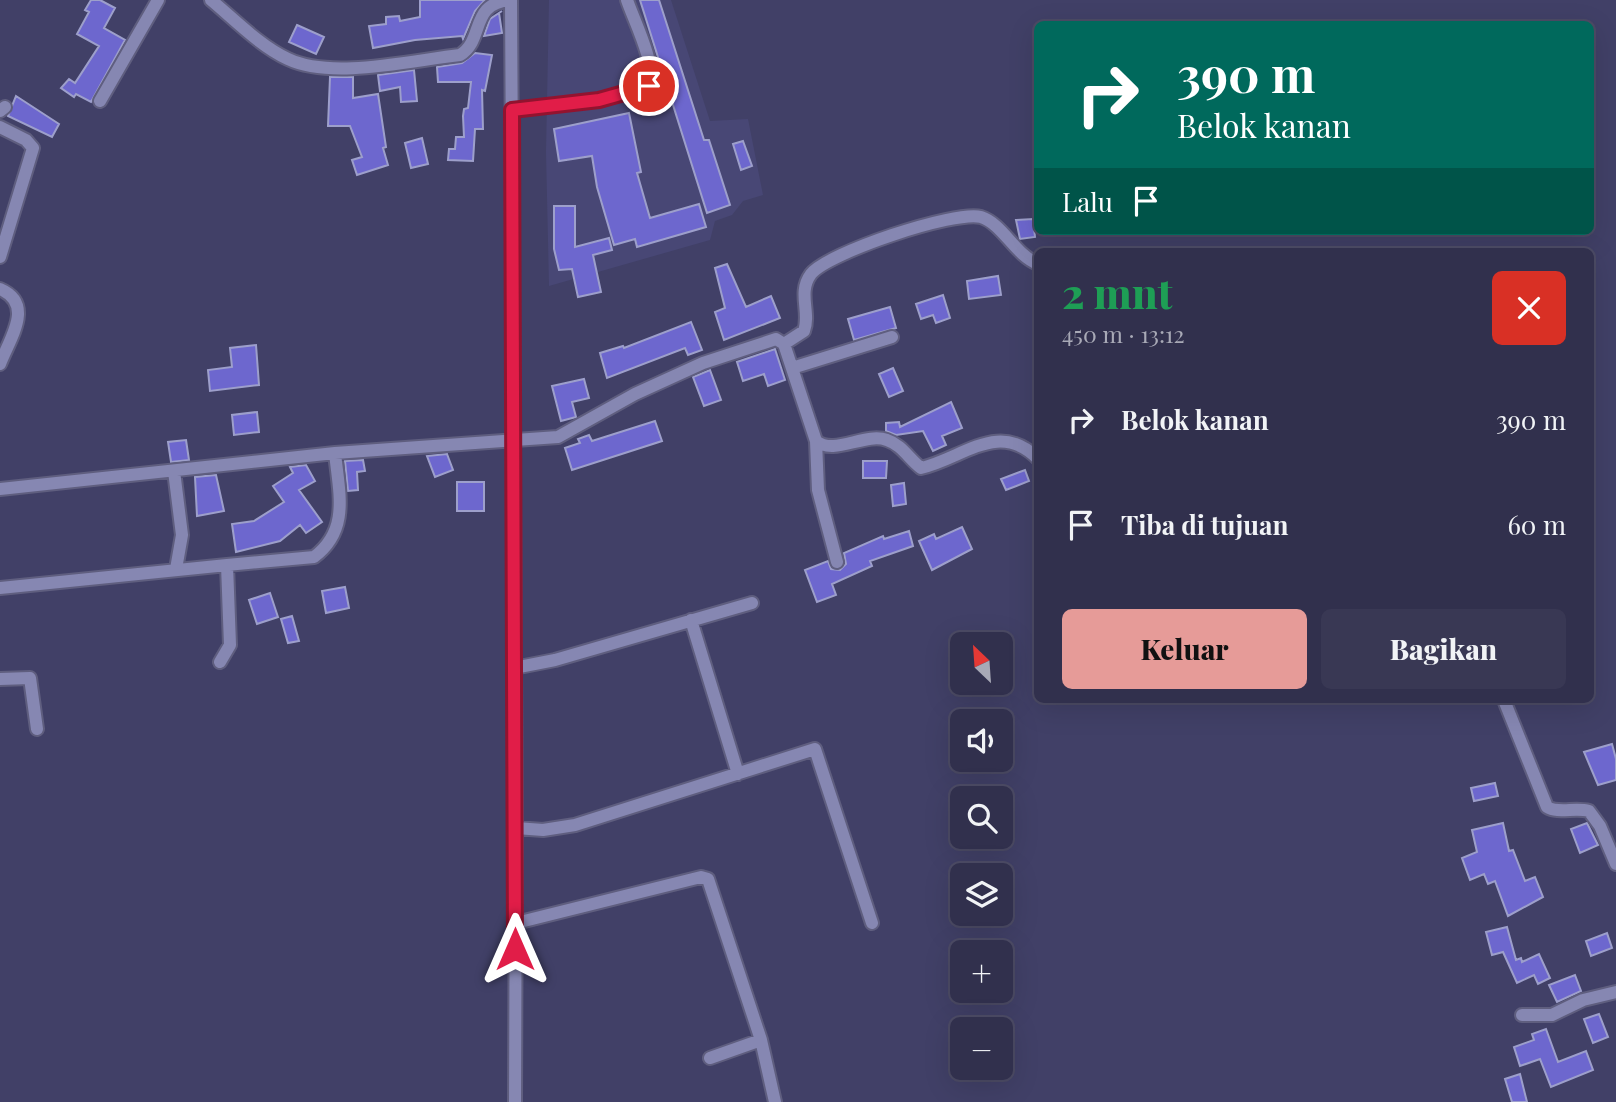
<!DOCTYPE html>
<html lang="id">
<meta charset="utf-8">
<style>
:root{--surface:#31304d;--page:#393854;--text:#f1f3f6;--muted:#a8a9b6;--line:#4c4b65;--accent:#e69b98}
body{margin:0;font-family:"Playfair Display",serif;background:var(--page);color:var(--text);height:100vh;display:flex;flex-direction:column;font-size:26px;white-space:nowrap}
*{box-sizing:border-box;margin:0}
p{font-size:23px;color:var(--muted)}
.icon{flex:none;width:38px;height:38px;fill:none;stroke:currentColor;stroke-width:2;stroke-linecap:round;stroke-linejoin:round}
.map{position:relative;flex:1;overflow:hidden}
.panel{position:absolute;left:1034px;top:248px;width:560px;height:455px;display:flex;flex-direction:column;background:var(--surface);border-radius:10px;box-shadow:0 7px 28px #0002,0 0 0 2px var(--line)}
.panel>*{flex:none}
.banner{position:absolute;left:1034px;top:21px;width:560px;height:214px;border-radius:10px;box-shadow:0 7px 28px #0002,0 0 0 2px var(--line);background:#00695c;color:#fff;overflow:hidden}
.needle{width:46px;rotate:335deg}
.controls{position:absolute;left:950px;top:632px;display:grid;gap:14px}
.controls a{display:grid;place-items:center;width:63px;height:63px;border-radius:10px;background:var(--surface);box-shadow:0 7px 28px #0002,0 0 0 2px var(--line);font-size:35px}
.pin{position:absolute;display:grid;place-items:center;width:60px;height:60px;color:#fff;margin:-30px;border:4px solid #fff;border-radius:50%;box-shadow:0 2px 7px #0007}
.me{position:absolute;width:77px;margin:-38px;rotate:0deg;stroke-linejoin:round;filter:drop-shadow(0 0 5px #0008)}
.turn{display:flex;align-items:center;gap:24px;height:147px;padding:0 28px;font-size:32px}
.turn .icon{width:91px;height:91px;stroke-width:2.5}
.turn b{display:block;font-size:49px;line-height:60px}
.then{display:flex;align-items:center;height:66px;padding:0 28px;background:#0003;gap:14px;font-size:26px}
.round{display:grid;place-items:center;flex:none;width:74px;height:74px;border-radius:10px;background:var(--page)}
.summary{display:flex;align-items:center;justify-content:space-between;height:119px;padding:0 28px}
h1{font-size:42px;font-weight:800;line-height:52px;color:#1e9e55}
.primary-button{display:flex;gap:14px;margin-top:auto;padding:14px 28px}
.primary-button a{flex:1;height:80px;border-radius:10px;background:var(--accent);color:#111;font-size:28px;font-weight:800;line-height:80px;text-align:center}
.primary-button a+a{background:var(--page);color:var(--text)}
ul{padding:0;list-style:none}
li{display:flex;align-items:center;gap:21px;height:105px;padding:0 28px}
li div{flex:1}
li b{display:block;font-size:26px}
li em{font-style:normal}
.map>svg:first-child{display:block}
.built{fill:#484775}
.building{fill:#6d67ce;stroke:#9d9fcb;stroke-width:2}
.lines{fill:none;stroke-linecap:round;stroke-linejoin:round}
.minor-casing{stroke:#5f5e7f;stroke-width:16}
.minor{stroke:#8687b2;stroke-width:12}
.route-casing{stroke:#92132f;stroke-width:18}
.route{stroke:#e11d48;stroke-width:12}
</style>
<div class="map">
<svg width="1616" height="1102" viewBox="0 0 1616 1102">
<rect width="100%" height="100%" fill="#414067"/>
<path class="built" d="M549 0H671L710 121 748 119 763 195 743 201 732 215 715 221 710 240 549 286 546 152Z"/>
<path class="building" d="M91 0H100L115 8 104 28 125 40 91 102 76 94 74 97 61 88 69 79 75 83 99 46 77 34 89 12 85 10Z
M420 0H485L475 11 463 39 462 36 415 40 373 48 369 26 386 24V17L399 16 400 21 420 17Z
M640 0H659L704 140H709L730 205 707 213Z
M502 11 499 13 502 33 484 36 490 19Z
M297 25 324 37 316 54 289 42Z
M475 53 492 55 485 91 482 90 483 129H475L473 161 448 160 449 149H455L456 137H464L463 116 464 109 468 108 471 82H438L437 67 462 63Z
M414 70 417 101 401 102 400 87 380 91 378 75Z
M330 77H353V98L378 94 386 147 383 148 388 165 357 175 352 160 362 157 350 126H328Z
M16 96 59 124 52 137 8 116Z
M629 113 641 172 637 173 650 218 699 204 706 227 637 247 635 239 614 245 597 187 592 156 559 161 554 129Z
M422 138 428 164 411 168 405 143Z
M743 141 752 166 741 170 733 144Z
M554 206H575V247L609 238 612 250 593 255 601 292 578 297 572 269 559 270 554 249Z
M1033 219 1035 237 1020 239 1016 220Z
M727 264 746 307 771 296 780 318 724 340 715 312 725 308 715 268Z
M998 276 1001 295 969 299 967 281Z
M943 295 950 318 936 323 933 315 921 319 916 304Z
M890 307 896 328 854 340 848 319Z
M691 322 702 350 688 355 685 348 607 378 600 353 623 346 624 348Z
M256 345 259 385 210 391 208 370 232 367 230 348Z
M775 349 785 380 768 386 764 374 743 381 737 362Z
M893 368 903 391 889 397 879 374Z
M710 370 721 400 704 406 693 377Z
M584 379 589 398 572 402 576 417 561 421 552 386Z
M951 402 962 428 942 436 946 445 933 451 923 431 896 435 886 431V423L899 422 900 427Z
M257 412 259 432 234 435 232 415Z
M655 421 662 441 572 470 565 448 580 443 578 439 589 435 592 441Z
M186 440 189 460 171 462 168 442Z
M447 454 453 470 435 477 427 456Z
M363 460 365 471 357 472 358 490 348 491 345 461Z
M863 461H887L886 478H863Z
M306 465 315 481 299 490 322 522 306 533 300 525 280 541 236 552 232 524 254 521 284 502 273 486 293 473 290 467Z
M1025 470 1029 481 1006 490 1001 479Z
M216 475 224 511 197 516 195 477Z
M457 482H484V511H457Z
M904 483 906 504 893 506 891 485Z
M962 527 972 549 932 570 919 541 934 534 936 539Z
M909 531 913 546 870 561 872 566 832 584 836 595 817 602 805 570 828 561 831 569 840 570 846 564 844 553 883 536 884 539Z
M345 587 349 608 326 613 322 591Z
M270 593 278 617 257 624 249 600Z
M292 616 299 641 288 643 281 619Z
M1612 744 1616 759V780L1598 785 1584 752Z
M1495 783 1498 796 1474 801 1471 788Z
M1503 823 1509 851 1513 850 1525 881 1535 877 1543 897 1508 916 1495 881 1488 884 1484 874 1470 880 1462 858 1477 852 1472 830Z
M1587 823 1598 845 1580 853 1571 829Z
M1507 927 1516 960 1521 958 1522 962 1539 954 1550 978 1538 984 1534 975 1517 983 1503 952 1492 955 1486 932Z
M1607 933 1612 948 1591 956 1586 941Z
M1575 975 1581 991 1557 1002 1549 985Z
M1599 1014 1608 1037 1593 1043 1584 1019Z
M1546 1029 1558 1062 1586 1051 1593 1070 1551 1087 1540 1059 1520 1066 1514 1047 1534 1040 1532 1034Z
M1520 1074 1527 1102H1512L1505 1079Z"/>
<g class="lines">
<g class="minor-casing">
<path id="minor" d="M211 0C235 20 260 46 288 59 332 80 413 60 460 55 485 40 469 3 511 0L516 828 515 1102
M100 101 158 0
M512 110 599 100 649 86C657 65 634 21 627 0
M0 111 5 107
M0 127 26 140 33 148 0 257
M0 289C35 304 10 338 0 364
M784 344 804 331C811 312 797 293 811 274 827 253 955 210 981 217 1003 224 1015 255 1038 264
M792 368 892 337
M816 441C834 456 865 432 887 440 902 445 909 459 921 468 962 459 999 419 1038 459
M174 471 182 535 176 569
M0 489 335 453 558 437 635 394 703 363 776 339 784 344 816 441 818 490 837 562
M0 588 227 565
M691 620 738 774
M220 662 230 645 227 565 314 557C350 530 339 493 335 453
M514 668 555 660 752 603
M0 679 30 678 37 729
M1504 700 1547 807C1558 814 1575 807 1589 811L1600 826 1616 864
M516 828 543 830 575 825 815 749 872 923
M516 923 701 877 708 879 761 1040 775 1102
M1522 1015H1552L1583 1000 1616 992
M710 1058 761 1040"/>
</g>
<use href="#minor" class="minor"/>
</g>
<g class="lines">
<g class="route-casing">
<path id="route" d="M515 949 512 110 599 100 649 86"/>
</g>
<use href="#route" class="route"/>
</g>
</svg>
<div class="controls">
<a><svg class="needle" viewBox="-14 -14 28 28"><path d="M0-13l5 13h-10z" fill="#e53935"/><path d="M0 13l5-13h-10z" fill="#a8a9b6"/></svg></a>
<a><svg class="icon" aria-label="sound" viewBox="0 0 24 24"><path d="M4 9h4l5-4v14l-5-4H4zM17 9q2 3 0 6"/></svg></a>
<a><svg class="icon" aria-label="search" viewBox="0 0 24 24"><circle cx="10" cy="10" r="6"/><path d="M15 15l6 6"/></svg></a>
<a><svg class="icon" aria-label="layers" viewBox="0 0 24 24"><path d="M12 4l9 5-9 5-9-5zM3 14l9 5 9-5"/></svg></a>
<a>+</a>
<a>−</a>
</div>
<div class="pin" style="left:649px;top:86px;background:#d93025"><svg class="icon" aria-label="arrive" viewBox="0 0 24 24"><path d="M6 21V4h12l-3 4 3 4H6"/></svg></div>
<svg class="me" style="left:515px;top:949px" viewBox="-20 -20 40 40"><path d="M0-17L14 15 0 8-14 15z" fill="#e11d48" stroke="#fff" stroke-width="4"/></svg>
<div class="banner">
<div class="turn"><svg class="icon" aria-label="right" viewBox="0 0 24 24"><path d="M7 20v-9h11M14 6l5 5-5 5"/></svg><div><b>390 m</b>Belok kanan</div></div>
<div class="then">Lalu<svg class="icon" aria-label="arrive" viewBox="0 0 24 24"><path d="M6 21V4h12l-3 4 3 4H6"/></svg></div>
</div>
<section class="panel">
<div class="summary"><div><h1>2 mnt</h1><p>450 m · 13:12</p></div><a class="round" style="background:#d93025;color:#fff"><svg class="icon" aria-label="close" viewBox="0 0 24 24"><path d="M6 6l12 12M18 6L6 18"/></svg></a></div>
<ul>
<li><svg class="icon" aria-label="right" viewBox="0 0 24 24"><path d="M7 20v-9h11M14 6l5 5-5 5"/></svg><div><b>Belok kanan</b></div><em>390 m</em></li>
<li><svg class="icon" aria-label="arrive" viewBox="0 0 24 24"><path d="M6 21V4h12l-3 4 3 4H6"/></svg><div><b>Tiba di tujuan</b></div><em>60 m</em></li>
</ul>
<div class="primary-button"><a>Keluar</a><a>Bagikan</a></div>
</section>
</div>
